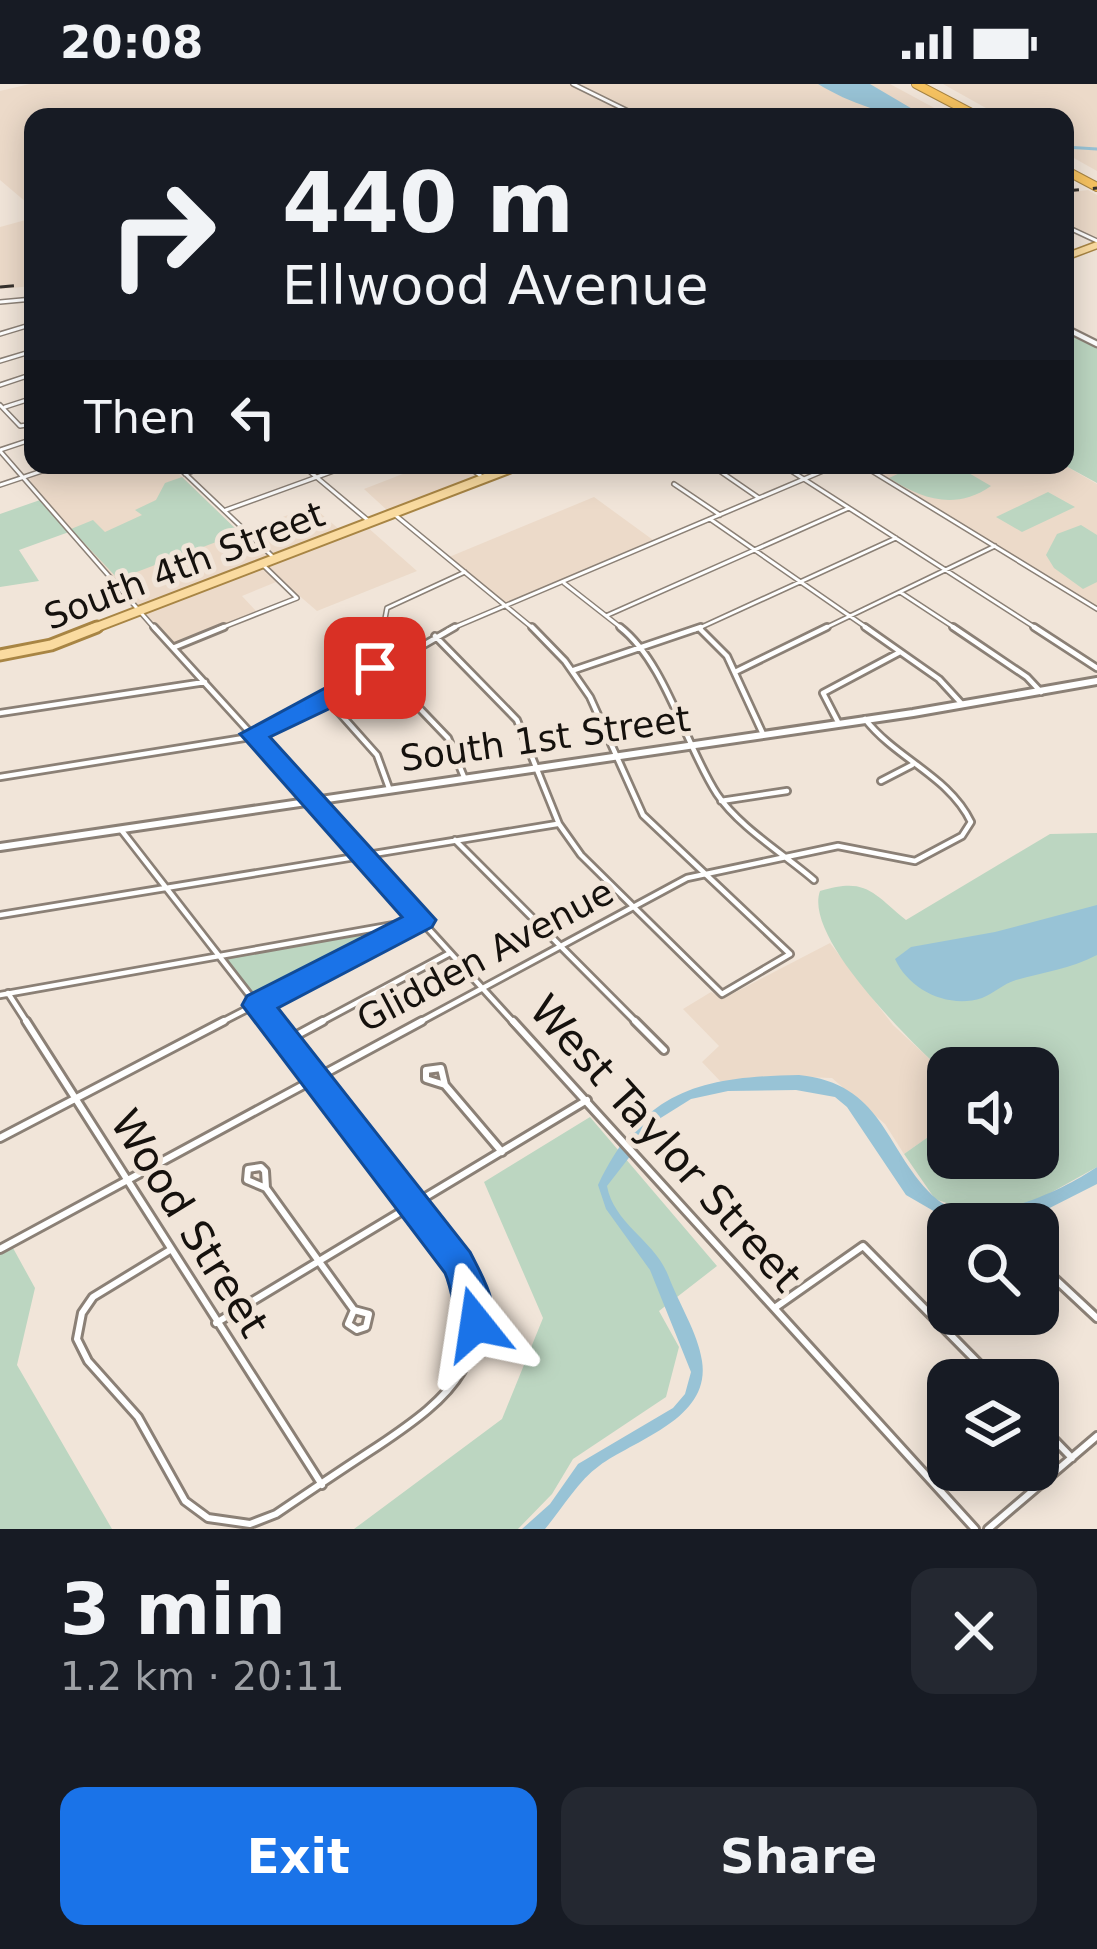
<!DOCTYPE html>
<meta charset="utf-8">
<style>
:root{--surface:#171b24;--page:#242831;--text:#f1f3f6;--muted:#9ea1a6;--accent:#1a73e8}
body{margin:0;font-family:"DejaVu Sans",sans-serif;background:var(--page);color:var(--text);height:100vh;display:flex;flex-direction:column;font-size:45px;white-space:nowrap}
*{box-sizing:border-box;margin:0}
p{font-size:39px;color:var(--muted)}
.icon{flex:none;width:66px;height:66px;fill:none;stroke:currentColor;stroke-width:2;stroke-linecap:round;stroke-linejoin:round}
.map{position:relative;height:1445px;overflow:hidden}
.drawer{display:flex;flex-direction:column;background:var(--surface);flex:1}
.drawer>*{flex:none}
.hud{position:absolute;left:24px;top:24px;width:1050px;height:366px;border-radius:24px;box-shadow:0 6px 30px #0003;background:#171b24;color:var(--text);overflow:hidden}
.fabs{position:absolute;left:927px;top:963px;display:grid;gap:24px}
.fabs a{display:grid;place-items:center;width:132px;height:132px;border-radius:24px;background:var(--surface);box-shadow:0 6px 30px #0003;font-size:60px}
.pin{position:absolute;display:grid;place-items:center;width:102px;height:102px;color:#fff;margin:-51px;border-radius:24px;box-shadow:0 6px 18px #0006}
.me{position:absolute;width:132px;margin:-66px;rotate:345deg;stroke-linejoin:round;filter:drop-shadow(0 0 9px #0008)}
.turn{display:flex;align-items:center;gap:42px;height:252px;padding:0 60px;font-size:54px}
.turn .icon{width:156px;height:156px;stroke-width:2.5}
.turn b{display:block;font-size:84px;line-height:102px}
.then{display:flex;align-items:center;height:114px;padding:0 60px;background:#0003;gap:24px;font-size:45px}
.round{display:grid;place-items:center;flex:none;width:126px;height:126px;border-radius:24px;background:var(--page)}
.headline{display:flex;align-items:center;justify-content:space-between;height:204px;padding:0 60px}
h1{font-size:72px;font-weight:800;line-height:90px}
.cta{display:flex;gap:24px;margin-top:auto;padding:24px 60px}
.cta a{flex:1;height:138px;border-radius:24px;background:var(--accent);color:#fff;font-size:48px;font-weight:800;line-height:138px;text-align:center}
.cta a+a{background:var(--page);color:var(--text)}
.status{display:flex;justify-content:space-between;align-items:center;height:84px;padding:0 60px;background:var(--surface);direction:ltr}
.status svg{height:33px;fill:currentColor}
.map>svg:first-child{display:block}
.built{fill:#ecdac9}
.green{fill:#bcd6c1}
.water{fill:#98c3d6}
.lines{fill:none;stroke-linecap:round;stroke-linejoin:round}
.stream{stroke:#98c3d6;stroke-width:3}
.minor-far2-casing{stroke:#8b8076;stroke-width:6}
.minor-far1-casing{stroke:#8b8076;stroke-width:10}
.minor-casing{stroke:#8b8076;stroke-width:12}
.tertiary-far2-casing{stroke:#8b8076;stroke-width:6}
.tertiary-far1-casing{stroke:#8b8076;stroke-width:9}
.tertiary-casing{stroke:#8b8076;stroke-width:12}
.primary-far2-casing{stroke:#a88544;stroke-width:9}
.primary-far1-casing{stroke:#a88544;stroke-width:12}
.primary-casing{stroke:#a88544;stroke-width:15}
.motorway-casing{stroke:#a88544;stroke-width:10}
.minor-far2{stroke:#fff;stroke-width:3}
.minor-far1{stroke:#fff;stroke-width:4.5}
.minor{stroke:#fff;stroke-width:6}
.tertiary-far2{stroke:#fff;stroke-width:3}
.tertiary-far1{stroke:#fff;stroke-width:4.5}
.tertiary{stroke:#fff;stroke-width:6}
.primary-far2{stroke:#fadba0;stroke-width:6}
.primary-far1{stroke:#fadba0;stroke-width:8}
.primary{stroke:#fadba0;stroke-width:9}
.motorway{stroke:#f7c361;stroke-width:8}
.rail{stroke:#36312c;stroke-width:3;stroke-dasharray:14 14;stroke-linecap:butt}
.route{fill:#1a73e8;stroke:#114b97;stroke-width:3}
.labels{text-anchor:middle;stroke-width:10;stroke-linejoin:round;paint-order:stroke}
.street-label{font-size:36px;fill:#15110d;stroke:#f1e5d9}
.near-street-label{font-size:42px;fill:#15110d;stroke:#f1e5d9}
</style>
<div class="status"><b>20:08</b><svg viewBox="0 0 49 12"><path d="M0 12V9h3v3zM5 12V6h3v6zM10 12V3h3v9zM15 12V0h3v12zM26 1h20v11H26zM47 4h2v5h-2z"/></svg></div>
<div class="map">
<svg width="1097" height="1445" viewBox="0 0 1097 1445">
<rect width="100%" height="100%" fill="#f1e5d9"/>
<path class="built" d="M30 0H890L951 33H33V124L0 96V7Z
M943 0H1097V87L1065 69V33H1002Z
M1088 106 1097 111V156L1065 142V109Z
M33 134V202L0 205V143Z
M65 381H170L240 449 312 422 340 446 388 427 364 405 426 381H526L366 442 417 487 317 527 281 496 242 512 257 528 174 561 38 412 29 394Z
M866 381H1064L1097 400V523Z
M594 413 653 456 506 519 449 473Z
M830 859 893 941 948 992V1039L904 1070 885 1040 832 994 773 992 721 998 702 978 719 962 683 925 711 908 722 914 730 911Z"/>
<path class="green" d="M1065 246 1097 261V399L1064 381Z
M917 381H955L991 402C955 427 922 415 889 394Z
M182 393 240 449 118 495 71 445 93 436 105 448 142 431 135 426 156 416 165 399Z
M1048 408 1075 423 1022 448 996 433Z
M40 416 69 448 19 466 39 497 0 503V430Z
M1081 441 1097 451V498L1083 505 1054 484 1046 471 1057 450Z
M1097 749V1083L1034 1118 997 1125 958 1123 935 1115 904 1070 948 1039V1074H1038V984H948V992C913 960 803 854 820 807 866 793 872 808 906 836L1050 750Z
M377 846 385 852 259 916 225 874Z
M590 1033 717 1182 659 1227 679 1263 666 1313 573 1375 552 1410 518 1445H354L502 1335 543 1234 484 1098Z
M13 1164 35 1204 17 1281 112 1445H0V1171Z"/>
<path class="water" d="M818 0H870L926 33C889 33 849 19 818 0Z
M1097 821V871C1070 885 1044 888 1016 896 1003 900 994 909 982 914 948 925 909 906 895 875L911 863 995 848Z
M799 991C883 1000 883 1062 932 1111 971 1151 1060 1108 1097 1083V1100L1018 1140 949 1136 906 1111 847 1023 835 1013 796 1006 728 1007 691 1015 659 1035 607 1102C614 1140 654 1156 668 1191 678 1218 698 1249 702 1277 711 1335 636 1355 599 1382 578 1397 562 1425 545 1445H522L550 1420 578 1380 673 1324 685 1310 691 1288 650 1186 606 1125 598 1101C644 1006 699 993 799 991Z"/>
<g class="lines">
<path class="stream" d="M1065 63 1097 65"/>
<g class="minor-far2-casing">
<path id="minor-far2" d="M1065 142 1097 157
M0 218 33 215
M0 250 33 240
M0 277 33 267
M0 301 33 290
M0 321 20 342 33 340
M5 323 33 314
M0 366 33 355
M0 367 156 546
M176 381 272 472
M302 381 370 438
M466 381 481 392
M711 381 759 414
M782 381 1039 546
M862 381 1097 525
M185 390 209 381
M674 400 720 431
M0 401 60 381
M226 426 350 381
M394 430 535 546
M710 435 870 546
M564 499 624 546
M900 508 958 546
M608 531 849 424
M216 546 297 514 262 480
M390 546 384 540 387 524 465 488
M448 546 837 381
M695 546 896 454
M821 546 995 462"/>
</g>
<g class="minor-far1-casing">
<path id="minor-far1" d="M154 543 515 940
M387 543 408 565
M620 543C666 579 685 661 717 710 739 743 784 770 814 796
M865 543 939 595 961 619
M953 543 1027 593 1041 608
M1034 543 1097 584
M700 545 727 572 763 650
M435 552 517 636 559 740 581 771 722 910 790 870 643 731 590 613 565 577 532 543
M175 563 224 543
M379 582 448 654 464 693
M574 586 701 543
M735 588 827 543
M328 616 377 671 389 704
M0 629 205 598
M838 638 823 609 900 568
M0 693 244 654 328 616 455 543
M881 697 912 681
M721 717 787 707
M122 747 272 940
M455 756 638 940
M0 831 557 740
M8 909 28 940
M0 911 416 837
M218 940 421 835
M317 940 450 869
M416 940 687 794 838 762 915 777 962 752 971 738C949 692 896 675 865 635"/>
</g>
<g class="minor-casing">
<path id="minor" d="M26 937 322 1401
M513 937 975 1445
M635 937 664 966
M286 957 323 937
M441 984 445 1001 426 995V986Z
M445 1001 502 1068
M0 1054 224 937
M261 1083 265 1087 266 1104 247 1096 248 1085Z
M266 1104 354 1226
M0 1165 422 937
M170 1166 93 1213 82 1229 77 1255 88 1277 138 1333 185 1417 208 1434 250 1440 276 1430C310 1407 344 1384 378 1362 451 1313 501 1273 458 1179L270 937
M1038 1179 1097 1234
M776 1223 863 1162 995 1296
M354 1226 369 1230 366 1243 357 1246 348 1240Z
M216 1239 587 1016
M1038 1339 1072 1374
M988 1445 1097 1352"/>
</g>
<g class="tertiary-far2-casing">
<path id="tertiary-far2" d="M573 0 640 33"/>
</g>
<g class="tertiary-far1-casing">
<path id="tertiary-far1" d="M1065 244 1097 260"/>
</g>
<g class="tertiary-casing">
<path id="tertiary" d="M0 763 913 629 1097 597"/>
</g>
<g class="primary-far2-casing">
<path id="primary-far2" d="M1065 173 1097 161"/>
</g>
<g class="primary-far1-casing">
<path id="primary-far1" d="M89 546 519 381"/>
</g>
<g class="primary-casing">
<path id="primary" d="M0 571 51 561 97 543"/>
</g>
<g class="motorway-casing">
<path id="motorway" d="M916 0 979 33
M1065 86 1097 103"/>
</g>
<use href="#minor-far2" class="minor-far2"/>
<use href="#minor-far1" class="minor-far1"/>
<use href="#minor" class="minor"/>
<use href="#tertiary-far2" class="tertiary-far2"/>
<use href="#tertiary-far1" class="tertiary-far1"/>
<use href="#tertiary" class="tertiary"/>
<use href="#primary-far2" class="primary-far2"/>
<use href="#primary-far1" class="primary-far1"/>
<use href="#primary" class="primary"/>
<use href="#motorway" class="motorway"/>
<path class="rail" d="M1065 107 1097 104
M0 203 33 200"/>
</g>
<path class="route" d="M375 577 384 579 388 584 384 590 337 621 270 653 436 836 432 843 278 924 470 1168C483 1194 502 1223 488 1252L476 1256 463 1252C453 1231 454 1210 445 1189L242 921 247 912 402 833 240 650Z"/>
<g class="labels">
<g class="street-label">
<text transform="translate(184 481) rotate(-21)" y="13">South 4th Street</text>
<text transform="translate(545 654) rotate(-8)" y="13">South 1st Street</text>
<text transform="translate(485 871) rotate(-28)" y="13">Glidden Avenue</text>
</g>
<g class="near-street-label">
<text transform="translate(666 1059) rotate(48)" y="15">West Taylor Street</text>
<text transform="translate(190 1139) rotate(58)" y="15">Wood Street</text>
</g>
</g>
</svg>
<div class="fabs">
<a><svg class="icon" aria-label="sound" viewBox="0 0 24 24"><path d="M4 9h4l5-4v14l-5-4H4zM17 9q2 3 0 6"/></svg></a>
<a><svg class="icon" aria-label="search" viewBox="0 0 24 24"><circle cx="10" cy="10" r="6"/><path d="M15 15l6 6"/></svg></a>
<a><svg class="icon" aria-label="layers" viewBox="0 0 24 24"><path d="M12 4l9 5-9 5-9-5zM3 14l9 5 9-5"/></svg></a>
</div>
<div class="pin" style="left:375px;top:584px;background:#d93025"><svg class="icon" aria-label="arrive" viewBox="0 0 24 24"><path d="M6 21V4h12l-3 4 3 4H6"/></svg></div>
<svg class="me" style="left:476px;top:1240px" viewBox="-20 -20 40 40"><path d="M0-17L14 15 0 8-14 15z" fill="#1a73e8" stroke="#fff" stroke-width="4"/></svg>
<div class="hud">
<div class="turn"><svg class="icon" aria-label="right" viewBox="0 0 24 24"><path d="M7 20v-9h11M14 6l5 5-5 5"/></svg><div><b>440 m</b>Ellwood Avenue</div></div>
<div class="then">Then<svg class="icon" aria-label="left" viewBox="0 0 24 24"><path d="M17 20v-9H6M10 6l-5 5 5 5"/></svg></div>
</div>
</div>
<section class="drawer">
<div class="headline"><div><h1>3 min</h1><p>1.2 km · 20:11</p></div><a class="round"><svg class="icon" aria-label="close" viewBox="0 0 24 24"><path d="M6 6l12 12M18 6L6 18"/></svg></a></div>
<div class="cta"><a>Exit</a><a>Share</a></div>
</section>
